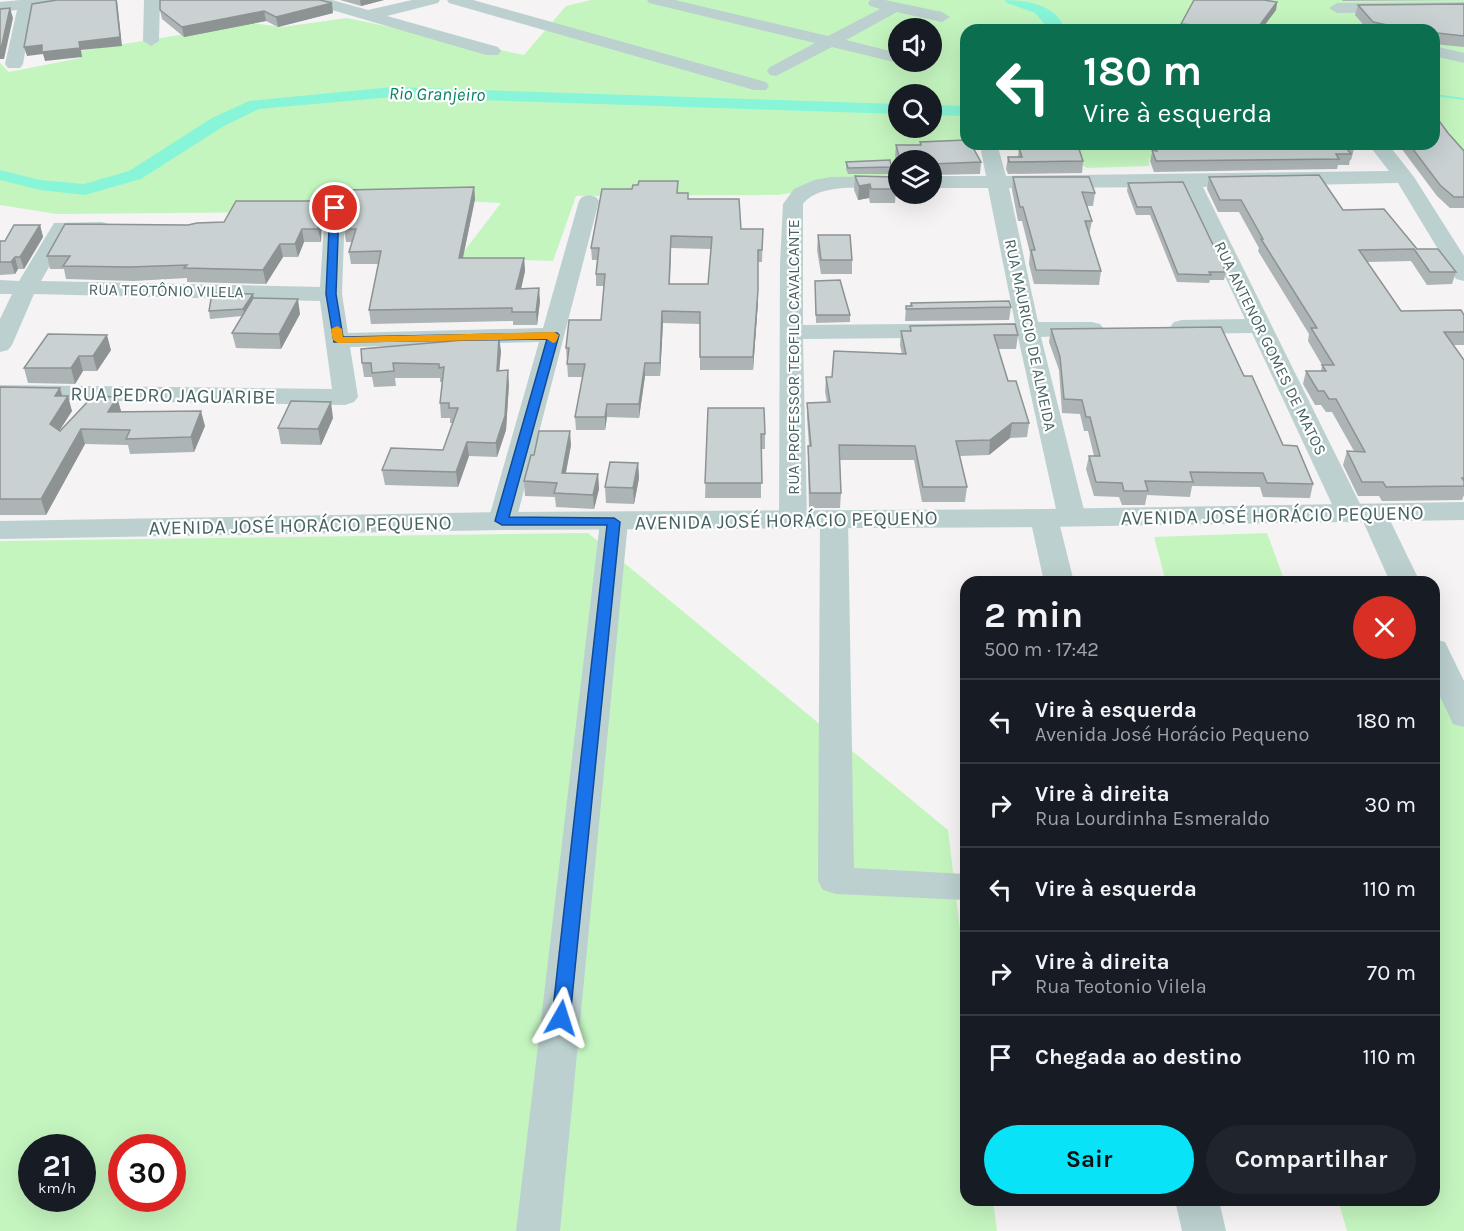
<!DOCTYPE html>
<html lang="pt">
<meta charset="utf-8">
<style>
:root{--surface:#171b24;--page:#20242c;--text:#f1f3f6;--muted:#9ea1a6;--line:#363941;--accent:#09e3f8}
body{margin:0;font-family:Karla,sans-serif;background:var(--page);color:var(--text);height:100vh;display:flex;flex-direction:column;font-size:22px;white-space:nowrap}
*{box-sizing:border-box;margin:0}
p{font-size:20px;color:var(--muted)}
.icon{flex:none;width:33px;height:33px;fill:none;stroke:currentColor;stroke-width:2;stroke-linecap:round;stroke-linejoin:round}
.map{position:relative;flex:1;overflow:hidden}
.panel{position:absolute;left:960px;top:576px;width:480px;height:630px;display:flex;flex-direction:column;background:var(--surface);border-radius:18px;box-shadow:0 6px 24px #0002}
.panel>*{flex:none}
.banner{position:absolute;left:960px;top:24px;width:480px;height:126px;border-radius:18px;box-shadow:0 6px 24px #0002;background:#0b6e4f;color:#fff;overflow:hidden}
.buttons{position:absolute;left:888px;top:18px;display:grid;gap:12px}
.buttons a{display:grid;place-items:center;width:54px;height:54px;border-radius:50%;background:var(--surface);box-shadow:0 6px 24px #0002;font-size:30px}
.speed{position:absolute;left:18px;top:1134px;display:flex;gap:12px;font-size:30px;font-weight:700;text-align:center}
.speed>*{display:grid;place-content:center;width:78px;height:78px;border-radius:50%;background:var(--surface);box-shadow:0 6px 24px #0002;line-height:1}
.speed small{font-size:15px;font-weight:400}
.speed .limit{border:9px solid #d22;background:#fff;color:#111}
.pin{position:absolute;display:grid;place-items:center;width:51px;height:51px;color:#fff;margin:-26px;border:3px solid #fff;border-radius:50%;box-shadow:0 2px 6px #0007}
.me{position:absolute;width:66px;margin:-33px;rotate:6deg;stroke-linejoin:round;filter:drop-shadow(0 0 4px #0008)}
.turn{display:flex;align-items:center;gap:21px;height:126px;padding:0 24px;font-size:27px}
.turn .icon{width:78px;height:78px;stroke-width:2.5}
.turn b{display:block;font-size:42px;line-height:51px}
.round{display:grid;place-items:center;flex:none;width:63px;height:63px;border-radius:32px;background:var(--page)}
.head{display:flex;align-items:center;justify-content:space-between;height:102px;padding:0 24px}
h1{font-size:36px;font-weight:700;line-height:45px}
.primary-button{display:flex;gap:12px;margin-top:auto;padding:12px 24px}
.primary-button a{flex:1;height:69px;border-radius:36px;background:var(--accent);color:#111;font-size:24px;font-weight:700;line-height:69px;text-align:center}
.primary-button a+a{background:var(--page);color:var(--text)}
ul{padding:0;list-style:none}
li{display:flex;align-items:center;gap:18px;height:84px;padding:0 24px;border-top:2px solid var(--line)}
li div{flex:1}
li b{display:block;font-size:22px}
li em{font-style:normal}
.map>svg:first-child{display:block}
.green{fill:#c4f5bf;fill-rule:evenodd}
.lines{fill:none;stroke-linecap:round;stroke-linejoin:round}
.stream{fill:#88f5d8;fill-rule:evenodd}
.canal{fill:#88f5d8;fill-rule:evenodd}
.minor{fill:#bcd0d0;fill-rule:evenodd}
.tertiary{fill:#bcd0d0;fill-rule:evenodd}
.wall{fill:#adb4b5;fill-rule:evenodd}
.shaded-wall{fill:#8d9293}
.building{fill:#c9d1d2;stroke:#8d9293;stroke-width:1.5;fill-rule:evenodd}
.route{fill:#1a73e8;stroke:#114b97;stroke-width:1.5}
.slow{fill:#f59e0b}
.labels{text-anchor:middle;stroke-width:4.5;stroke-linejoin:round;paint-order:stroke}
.far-street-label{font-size:16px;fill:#486363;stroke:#fff}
.far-water-label{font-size:18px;font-style:italic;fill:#068160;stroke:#fff}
.street-label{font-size:20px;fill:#486363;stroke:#fff}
</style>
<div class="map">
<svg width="1464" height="1231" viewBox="0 0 1464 1231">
<rect width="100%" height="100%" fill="#f5f3f4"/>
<path class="green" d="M591 0H1464V165L1447 145 1392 147 1387 144H1434V30H966V144H1182L1183 152 1149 158V166L1087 168 1058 152 898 146 894 177 778 195 576 196 553 261 459 258 501 203 337 195 292 212 57 214 0 205V63L9 72 80 58 81 51 253 23 282 27 347 18 524 55 566 6ZM898 28H932V62H898ZM898 94H932V128H898Z
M588 533 948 830 966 980V1200H993L997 1231H0V541ZM32 1148H82V1198H32ZM122 1148H172V1198H122Z
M1267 533 1285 582H1166L1154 537Z
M1434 687H1464V1231H1347L1338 1200H1434Z"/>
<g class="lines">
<path class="stream" d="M1434 94 1464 98V100L1434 96Z"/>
<path class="canal" d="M1005 0C1026 0 1059 5 1064 30H1050L1035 13 1007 3Z
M392 87 898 104V114L392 97 259 109 224 126 141 179 85 195 40 190 0 180V170L40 180 84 184 129 171 212 118 249 101Z
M932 105 966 106V116L932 115Z"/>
<path class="minor" d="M20 0H73L65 5 33 8 23 64 20 68H8L5 64 17 10 0 12V2Z
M144 0H160L159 41 151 46 143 41Z
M306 0H332L368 10 412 0H440L438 3 387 16 498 47 501 51 498 55H486L308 3Z
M447 0H473L766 82 769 86 766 90H754L449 3Z
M647 0H675L828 36 880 9 870 6 868 3 870 0H885L942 12 950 17 942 22 897 12 846 40 898 53V62H904L898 63 832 47 776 76 770 75 767 71 770 67 815 43 649 3Z
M1464 2V12L1337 13 1329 8 1337 3Z
M1434 46 1464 53V63L1434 56Z
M1368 144H1388L1414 177 1464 256V281L1456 279 1453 274 1398 183 1203 187 1363 510 1374 506 1384 508 1420 582H1390L1362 519 1351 523 1341 521 1337 515 1252 333 1182 334 1174 332 1170 327 1174 322 1182 320 1245 319 1183 187 1009 188 1038 322H1092L1100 324 1104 329 1100 334 1041 337 1086 518 1082 524 1072 526 1062 524 1058 518 1018 337 803 339 807 519 803 525 793 527 783 525 779 519 780 264 783 204 794 189 814 180 831 177 898 176V188C872 189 820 181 803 204V325L1015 323 988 188H932V176H986L981 151 984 147H998L1006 176 1389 171Z
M589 195 596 197 599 201 516 521 512 527 502 529 492 527 488 521 539 342 350 347 358 397 354 402 345 405 0 399V385L332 389 320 301 34 294 12 345 8 350 0 352V319L12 294H0V280L19 281 54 223 102 222 109 224 113 228 109 232 68 234 41 281 320 287 325 208 328 204 335 202 342 204 345 208 342 294 348 333 543 328 579 201 582 197Z
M1044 510 1054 512 1058 518 1074 582H1044L1030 518 1034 512Z
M834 511 844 513 848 519 854 868 966 874V900L836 894 823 890 818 881 820 519 824 513Z
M614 514 624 516 628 522 560 1231H516L600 522 604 516Z
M1434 639 1445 642 1464 681V727L1453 724 1434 684Z
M1175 1200H1219L1226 1231H1182Z"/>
<path class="tertiary" d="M1464 502V520L1044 527 502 530 0 539V521L502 512 1044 509Z"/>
</g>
<path class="wall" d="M340 0H384L361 6Z
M1342 0H1464L1343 1Z
M1277 2 1276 10 1261 30H1180L1181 24Z
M1464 4V47L1434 44V30H1368L1355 15 1358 5Z
M160 10 333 13 278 27 266 21 184 37 162 19Z
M1448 133 1464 151V208H1450L1437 196 1398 144H1434Z
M920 142 981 162 980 174 932 175V160H898V168L895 156 896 145H920Z
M1154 144H1350L1354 149 1351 160H1350L1349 165H1338L1337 169 1154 172 1150 161Z
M1019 148 1083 161 1082 173 1008 174 1006 169 1008 157H1018Z
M846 162 891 167V174H848L846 169Z
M855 176 896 189 895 203H870L869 198 858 200 854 190Z
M1013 177 1095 193 1093 206H1086L1092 221 1089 235 1101 271 1099 285 1034 284 1029 264 1030 253 1022 221H1018L1012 190Z
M1209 177 1343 210 1417 249 1456 272 1452 284 1427 285 1411 261 1367 262 1401 311 1464 315V345H1453L1464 360V495L1462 500 1382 501 1379 496H1358L1343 465 1347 451H1354L1332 412H1326L1321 405H1315L1303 384 1306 371H1321L1322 365 1308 341 1309 334 1258 251 1259 248 1239 212H1218L1207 189Z
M678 181V193L741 229H763L762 262H758V302L753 370H700V324L663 323 660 376H645L639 418 607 417 605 430H576L575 417 583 377H568L566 348 601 320 604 286H596V274L597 260H592L591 248 632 189ZM671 248 711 249 708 284H670Z
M1128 183 1226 272 1224 280H1210L1209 283 1177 282 1150 215H1136L1127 191Z
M474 187 475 199 463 258H524L525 271 521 289 540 301 537 325H513V321L371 324 369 310 379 264H351L349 252 352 242H346L344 229Z
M320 201 322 214 321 242H304L298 257H283L266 284 187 282V278L133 281 66 279 64 269H50L47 256 188 225 224 222Z
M40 225 43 237 24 269H18L15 274 0 275V241H5Z
M818 235 852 260V274H821L817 250Z
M815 281 850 315V322L816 323Z
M253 294 254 298 300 314 281 349 236 348 232 333 242 316 210 319 209 311Z
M911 303 1011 307 1009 320 905 321 906 306H910Z
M910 326 1018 335 1016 349H998L1008 381 1029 423 1027 437 1010 438 989 455 960 456 967 487 965 502H922L914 460H840L841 493 840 508H809L808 461 809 446 807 417V403L827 402 825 392 826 377H832L902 354 900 345 901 331H910Z
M1051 329 1244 376 1283 445 1313 484 1310 498 1263 497 1260 487 1192 486 1190 497 1147 495 1145 505H1122L1119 497 1094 496 1086 469 1089 456H1094L1088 431H1084L1080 414 1062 413 1059 370 1049 342Z
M48 334 111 350 97 371H83L75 384 28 383 24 368Z
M501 351 499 370 509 384 506 430 497 457 469 456 458 487 385 485 382 470 443 450 453 423H450V418H441L440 403 442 382H440V378H395L396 386 374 387 372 377H364L362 363Z
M0 387 62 396 72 411 59 431 117 397 121 412 205 426 194 452 130 454 128 445 85 444 46 515H0Z
M708 408 765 434V449H761V498H705Z
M333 418 321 445 281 444 278 428Z
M571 445 566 473 598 474 599 489 594 509 556 507 555 497 525 496 524 481 534 455Z
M638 463 639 478 634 504 606 503 605 487Z"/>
<path class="shaded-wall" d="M117 0 122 46 81 50 82 57 45 61 43 54 27 56 24 47 79 42Z
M360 0H384L361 6Z
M1277 2 1276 10 1261 30H1256Z
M332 3 333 13 278 27 276 17Z
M10 8 13 18 4 59H0V49Z
M264 11 266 21 184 37 182 27Z
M1437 33 1435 44H1434V36Z
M870 184 869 198 858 200 859 186Z
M474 187 475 199 460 271 459 258Z
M320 201 322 214 321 242 318 229Z
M40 225 43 237 24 269 20 257Z
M302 229 304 242 298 257 295 244Z
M671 236V248L669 296V284Z
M280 244 283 257 266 284 263 270Z
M15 257 18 269 15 274 11 262Z
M524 258 525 271 518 302 516 289Z
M539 288 540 301 537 325 536 312Z
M758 290V302L753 370V357Z
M253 294 254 302 245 316 243 309Z
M298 299 300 314 281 349 279 334Z
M662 311 663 323 660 376V363Z
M107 335 111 350 97 371 93 356Z
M499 337 501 351 498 385 497 371Z
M79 356 83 371 75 384 71 368Z
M645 363V376L639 418V404Z
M508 370 509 384 506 430 497 457 496 443Z
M60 388 64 402 68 396 72 411 54 439 50 424 55 396Z
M117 397 121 411 112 427 108 412Z
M331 402 333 418 321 445 318 429Z
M607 404V417L605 430V417Z
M201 411 205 426 194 452 191 437Z
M1012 423 1010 438 989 455 990 440Z
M81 429 85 444 46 515 41 499Z
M570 431 571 445 563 487 562 473Z
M467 442 469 456 458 487 456 472Z
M638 463 639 478 634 504 633 488Z
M598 474 599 489 594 509 593 495Z"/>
<path class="building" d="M57 0H116L120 37 79 42 80 48 42 52V45L24 47 32 4Z
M160 0H320L332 3 276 17 264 11 182 27 160 10Z
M1194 0H1264L1277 2 1256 30H1204L1205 26 1181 24Z
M1464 4V36L1437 33 1434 36V30H1422L1420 27H1397L1373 22 1358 5Z
M10 8 1 49H0V9Z
M1434 114 1448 133 1464 151V197H1454L1440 185 1409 144H1434Z
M966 140V144H971L981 162 932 164V160H900L896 145H921L920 142Z
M1155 144H1350L1354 149H1347L1351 154H1336L1339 159 1156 161 1152 150 1157 151Z
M1019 148 1079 149 1083 161 1009 162 1008 157H1022Z
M890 160 891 167 848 168 846 162Z
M1319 175 1343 210 1384 209 1417 249H1438L1456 272H1430L1414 249 1359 250 1401 311 1461 310 1464 315V332H1444L1464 360V478H1462L1464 481V486L1386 487 1383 482H1362L1347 451 1365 452 1336 399H1329L1324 391H1318L1306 371H1326L1322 365H1334L1311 328H1317L1261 239H1263L1241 200H1220L1209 177Z
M855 176 894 177 896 189H871L870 184 859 186Z
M1013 177H1089L1095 193 1082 192 1092 221H1085L1101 271 1036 270 1031 250H1035L1023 207H1020Z
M639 181H678L677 193H688V199H739L741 229H763L762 250H758V290L753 357H700V312L662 311 660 363H645L639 404H607L605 417H575L585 364H567L569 348H566L569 320H601L605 274H596L599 248H591L602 189H632L633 185H638ZM671 236 712 237 708 284H669Z
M1183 182 1226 272H1209L1211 275 1178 274 1151 207H1137L1128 183Z
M474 187 459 258H524L516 289 539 288 536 312H512V308L369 310 381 251 349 252 356 229H344L346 190Z
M236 201H320L318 229H302L295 244H280L263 270 184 268 187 265 130 267 63 266 70 256H47L65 224 188 225 197 223 224 222Z
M14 225H40L20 257H15L11 262H0V241H5Z
M818 235H850L852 260H821Z
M840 280 850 315H816L815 281Z
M212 293 253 294 243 309 209 311Z
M253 298 298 299 279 334 232 333Z
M1009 301 1011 307 906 309V306H912L911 303Z
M1015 324 1018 335H994L1008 381H1016L1029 423H1012L990 440 956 441 967 487H923L915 446 839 445 841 493H810L808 446H811L807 403 830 402 826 377H832L834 351 906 354 901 331H911L910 326Z
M1221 327 1244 376H1252L1283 445 1297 446 1313 484 1267 483 1263 473 1190 472 1193 482 1145 481 1148 491H1124L1122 483 1096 482 1089 456H1100L1090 417H1086L1082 400 1064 399 1060 357 1051 329Z
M48 334 107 335 93 356H79L71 368H24Z
M499 337 497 371 508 370 505 416 496 443 467 442 456 472 382 470 391 448 443 450 458 408H449V403H440L444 367 439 368V364L393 363 394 371 372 373 371 363H362L361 349Z
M0 387 60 388 55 396H68L50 424 60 431 93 396 117 397 108 412 201 411 191 437 126 439 130 430 81 429 41 499H0Z
M291 401 331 402 318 429 278 428Z
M708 408H764L765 434H761L762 483H705Z
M539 431H570L562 473 598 474 593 495 554 493 557 483 524 481 531 455H534Z
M610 462 638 463 633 488 605 487Z"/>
<path class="route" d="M335 205 339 208 336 294 343 337 557 333 559 335 509 517 614 518 620 522 570 1018 567 1023 561 1025 555 1023 552 1018 607 525H502L495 521 547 339 334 342 326 294 330 208Z"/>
<path class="slow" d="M337 326 342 329 343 337 554 332 559 335 556 342 553 343 547 339 338 343 333 340 331 329Z"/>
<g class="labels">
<g class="far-street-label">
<text transform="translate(166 290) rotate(1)" y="6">RUA TEOTÔNIO VILELA</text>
<text transform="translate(1031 335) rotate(78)" y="6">RUA MAURICIO DE ALMEIDA</text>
<text transform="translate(1271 348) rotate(64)" y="6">RUA ANTENOR GOMES DE MATOS</text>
<text transform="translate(793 357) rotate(-90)" y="6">RUA PROFESSOR TEOFILO CAVALCANTE</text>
</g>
<g class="far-water-label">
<text transform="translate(437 94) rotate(1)" y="6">Rio Granjeiro</text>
</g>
<g class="street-label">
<text transform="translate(173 395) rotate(1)" y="7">RUA PEDRO JAGUARIBE</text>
<text transform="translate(1272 515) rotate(-1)" y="7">AVENIDA JOSÉ HORÁCIO PEQUENO</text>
<text transform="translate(786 520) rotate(-1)" y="7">AVENIDA JOSÉ HORÁCIO PEQUENO</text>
<text transform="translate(300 525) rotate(-1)" y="7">AVENIDA JOSÉ HORÁCIO PEQUENO</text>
</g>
</g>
</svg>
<div class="buttons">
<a><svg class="icon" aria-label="sound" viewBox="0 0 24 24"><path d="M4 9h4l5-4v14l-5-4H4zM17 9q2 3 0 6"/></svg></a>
<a><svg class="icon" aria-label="search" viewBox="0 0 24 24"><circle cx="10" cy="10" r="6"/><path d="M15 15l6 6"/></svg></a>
<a><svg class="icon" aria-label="layers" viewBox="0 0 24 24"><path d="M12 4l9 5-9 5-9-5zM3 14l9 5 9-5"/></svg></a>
</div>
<div class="speed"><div>21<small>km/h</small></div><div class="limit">30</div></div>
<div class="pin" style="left:335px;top:208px;background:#d93025"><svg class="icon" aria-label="arrive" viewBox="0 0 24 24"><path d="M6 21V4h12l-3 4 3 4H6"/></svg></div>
<svg class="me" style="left:561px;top:1018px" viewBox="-20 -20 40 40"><path d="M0-17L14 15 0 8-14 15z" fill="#1a73e8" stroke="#fff" stroke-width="4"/></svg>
<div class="banner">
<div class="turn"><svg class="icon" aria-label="left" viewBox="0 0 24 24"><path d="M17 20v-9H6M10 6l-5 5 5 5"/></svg><div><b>180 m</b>Vire à esquerda</div></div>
</div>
<section class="panel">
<div class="head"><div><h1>2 min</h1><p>500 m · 17:42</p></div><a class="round" style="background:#d93025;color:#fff"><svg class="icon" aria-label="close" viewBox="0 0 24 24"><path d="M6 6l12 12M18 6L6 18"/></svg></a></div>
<ul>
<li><svg class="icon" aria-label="left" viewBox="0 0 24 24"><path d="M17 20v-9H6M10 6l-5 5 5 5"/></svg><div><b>Vire à esquerda</b><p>Avenida José Horácio Pequeno</p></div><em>180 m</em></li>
<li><svg class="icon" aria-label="right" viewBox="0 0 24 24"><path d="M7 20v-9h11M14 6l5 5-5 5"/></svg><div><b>Vire à direita</b><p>Rua Lourdinha Esmeraldo</p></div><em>30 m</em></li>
<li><svg class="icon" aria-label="left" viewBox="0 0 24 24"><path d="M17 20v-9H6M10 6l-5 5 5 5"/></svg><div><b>Vire à esquerda</b></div><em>110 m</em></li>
<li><svg class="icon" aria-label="right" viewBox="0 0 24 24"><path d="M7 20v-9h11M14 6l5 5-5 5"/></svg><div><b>Vire à direita</b><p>Rua Teotonio Vilela</p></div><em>70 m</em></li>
<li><svg class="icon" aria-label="arrive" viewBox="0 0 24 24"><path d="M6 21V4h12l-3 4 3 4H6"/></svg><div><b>Chegada ao destino</b></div><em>110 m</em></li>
</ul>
<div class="primary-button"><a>Sair</a><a>Compartilhar</a></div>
</section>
</div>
